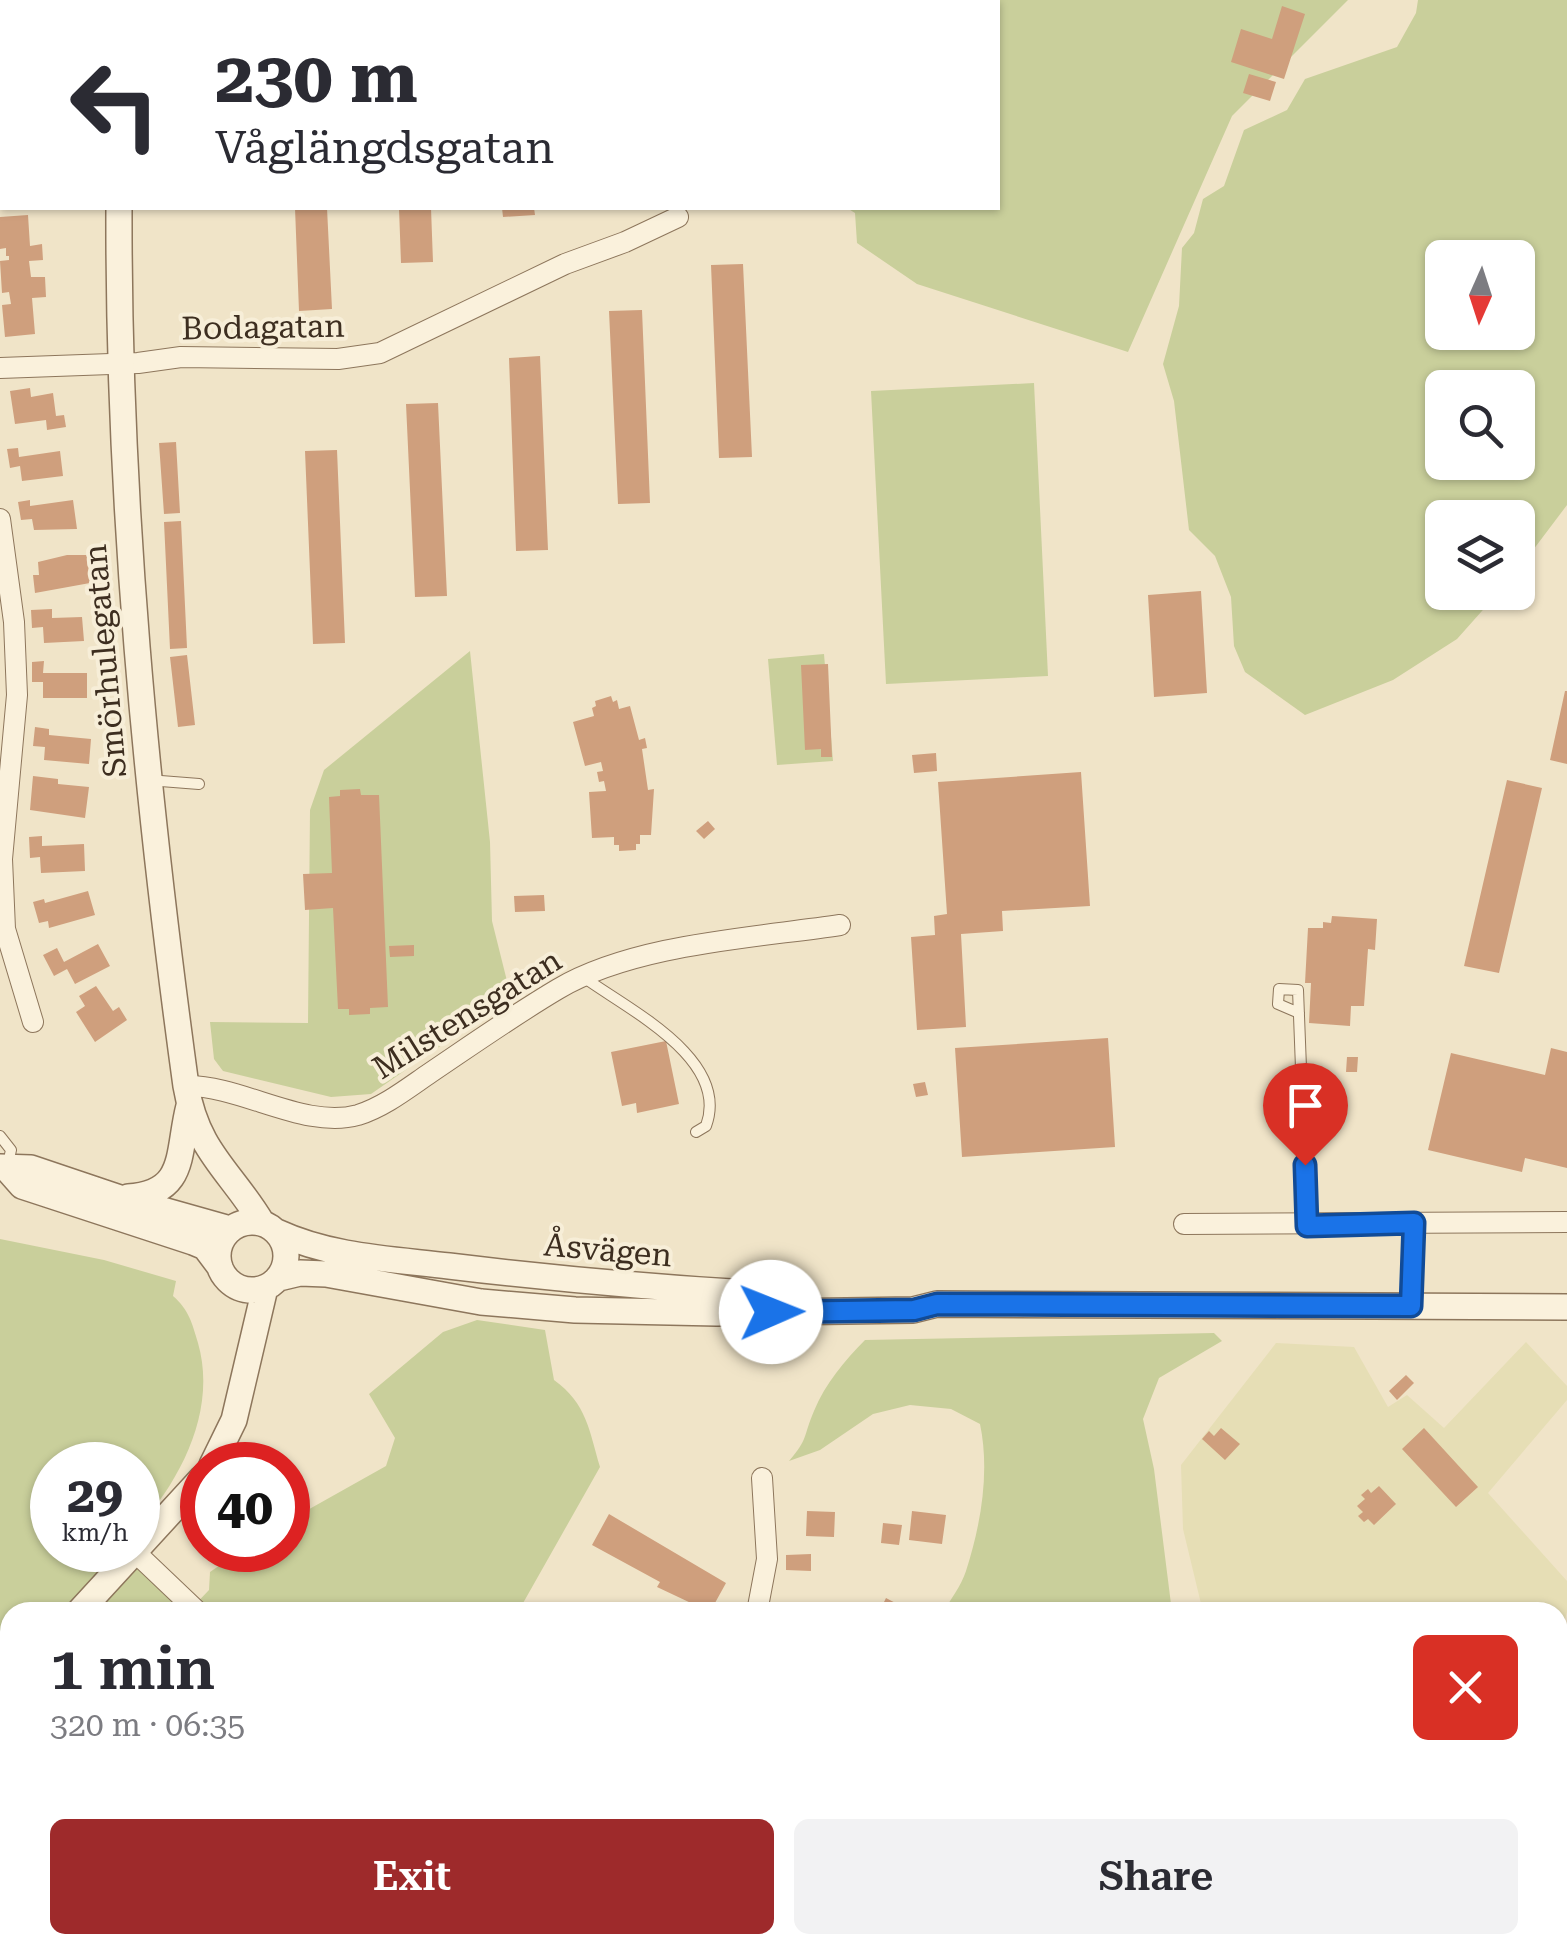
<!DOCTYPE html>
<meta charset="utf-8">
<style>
:root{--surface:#fff;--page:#f2f2f3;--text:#2b2b33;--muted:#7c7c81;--accent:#9e2a2b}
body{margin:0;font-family:"Roboto Serif",serif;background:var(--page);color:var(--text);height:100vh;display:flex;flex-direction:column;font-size:38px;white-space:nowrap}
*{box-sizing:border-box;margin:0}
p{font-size:32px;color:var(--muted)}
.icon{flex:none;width:55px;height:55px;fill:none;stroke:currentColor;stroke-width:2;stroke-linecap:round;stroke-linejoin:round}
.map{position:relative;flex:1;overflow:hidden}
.panel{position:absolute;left:0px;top:1602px;width:1568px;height:352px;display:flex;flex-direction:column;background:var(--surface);border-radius:30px 30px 0 0;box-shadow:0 2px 8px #0004}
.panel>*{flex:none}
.banner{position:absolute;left:0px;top:0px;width:1000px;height:210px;box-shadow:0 2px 8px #0004;background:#fff;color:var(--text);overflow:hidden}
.needle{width:65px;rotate:183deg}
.controls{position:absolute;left:1425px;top:240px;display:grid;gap:20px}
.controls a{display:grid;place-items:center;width:110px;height:110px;border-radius:15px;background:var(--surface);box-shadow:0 2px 8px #0004;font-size:50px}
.speed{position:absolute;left:30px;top:1442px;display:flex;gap:20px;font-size:50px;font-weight:700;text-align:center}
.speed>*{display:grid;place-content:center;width:130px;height:130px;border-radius:50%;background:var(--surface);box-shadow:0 2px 8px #0004;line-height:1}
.speed small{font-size:25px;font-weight:400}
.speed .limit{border:15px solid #d22;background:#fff;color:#111}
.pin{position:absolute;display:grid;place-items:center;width:85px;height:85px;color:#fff;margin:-102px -42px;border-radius:50% 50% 50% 0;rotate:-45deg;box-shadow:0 0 10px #0007}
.pin .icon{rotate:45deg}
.me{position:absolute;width:110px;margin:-55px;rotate:89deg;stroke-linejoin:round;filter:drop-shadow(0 0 8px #0008)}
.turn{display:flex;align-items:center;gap:35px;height:210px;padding:0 50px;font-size:45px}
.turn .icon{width:130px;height:130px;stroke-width:2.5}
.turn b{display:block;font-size:70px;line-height:85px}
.round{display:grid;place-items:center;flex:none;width:105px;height:105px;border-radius:15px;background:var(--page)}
.headline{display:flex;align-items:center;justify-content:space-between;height:170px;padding:0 50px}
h1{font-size:60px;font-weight:600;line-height:75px}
.button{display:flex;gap:20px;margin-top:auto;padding:20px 50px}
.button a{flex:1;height:115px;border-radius:15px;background:var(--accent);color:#fff;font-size:40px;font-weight:600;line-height:115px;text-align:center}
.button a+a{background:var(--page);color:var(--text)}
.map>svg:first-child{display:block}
.farmland{fill:#e6deb5}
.green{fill:#c9cf9b;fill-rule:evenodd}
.building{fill:#cf9f7d}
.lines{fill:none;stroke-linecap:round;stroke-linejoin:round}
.service-casing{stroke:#8d765c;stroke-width:12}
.minor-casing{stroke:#8d765c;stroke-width:22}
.tertiary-casing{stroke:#8d765c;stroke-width:28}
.service{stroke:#faf1dc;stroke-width:10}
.minor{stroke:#faf1dc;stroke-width:20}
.tertiary{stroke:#faf1dc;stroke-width:25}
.route-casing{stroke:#114b97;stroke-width:25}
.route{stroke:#1a73e8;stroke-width:18}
.labels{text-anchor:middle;stroke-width:8;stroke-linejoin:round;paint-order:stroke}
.street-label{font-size:32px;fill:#3d2e20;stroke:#f7eed8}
</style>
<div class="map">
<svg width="1567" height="1954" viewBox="0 0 1567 1954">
<rect width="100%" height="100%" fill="#f0e4c8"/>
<path class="farmland" d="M1526 1342 1567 1386V1400L1488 1493 1567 1581V1612L1558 1645V1612H1203L1183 1529 1181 1465 1276 1343 1354 1347 1388 1407 1407 1395 1444 1428Z"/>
<path class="green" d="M835 0H1348L1232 116 1128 352 917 284 857 243 855 213 847 208H998V2Z
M1418 0H1567V505L1518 570V518H1442V592L1498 593 1457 639 1393 680 1305 715 1245 672 1234 646 1231 597 1215 556 1189 530 1174 401 1163 364 1179 306 1182 248 1194 233 1203 199 1224 186 1244 130 1287 110 1305 79 1397 47 1416 13ZM1442 258H1518V332H1442ZM1442 388H1518V462H1442Z
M1034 383 1048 676 886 684 871 391Z
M470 651 490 842 492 921 511 997 371 1094 331 1097 223 1071 214 1059 210 1022 308 1023 310 810 324 770Z
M824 654 833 761 777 765 768 659Z
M0 1239 104 1260 176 1281 173 1296C189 1310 192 1323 198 1343 217 1409 182 1479 138 1527V1465H52V1550H126L186 1612H10V1945H104L99 1954H0Z
M477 1320 545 1330 554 1380C587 1404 589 1430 600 1467L518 1612H188L209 1590 210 1572 242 1550H288V1521L386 1466 395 1438 369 1394 443 1332Z
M1214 1333 1222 1341 1159 1378 1143 1419 1154 1469 1172 1612H943C951 1599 961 1586 966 1571 981 1524 990 1472 980 1424L951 1409 910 1405 873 1414 820 1450 789 1461C809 1438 803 1436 814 1411 825 1384 845 1360 865 1340Z
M1196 1945H1496L1493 1954H1194Z"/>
<path class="building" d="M1282 6 1305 14 1284 79 1231 62 1241 29 1272 39Z
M1249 74 1276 82 1270 101 1243 93Z
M295 208H327L332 309 299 311Z
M399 208H431L433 262 401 263Z
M502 208H534L535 215 503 217Z
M28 215 30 246 42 244 43 260 29 261 31 277H45L46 297 32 298 35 334 5 337 2 305 11 304 9 292 2 293 0 261 9 260V256H6V248L0 249V217Z
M743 264 752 457 719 458 711 265Z
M642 310 650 503 618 504 609 311Z
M540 356 548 550 516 551 509 358Z
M30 388 31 397 53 393 56 416 64 415 66 427 47 430 46 420 15 424 10 391Z
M438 403 447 596 415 597 406 404Z
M176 442 180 513 164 514 159 443Z
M18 448 19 457 60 451 63 476 22 481 20 466 10 468 7 449Z
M337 450 345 643 313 644 305 451Z
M30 500V506L73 500 77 529 34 530 32 519 21 520 18 502Z
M181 521 187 648 170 649 164 522Z
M67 555H87L90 583 35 593 33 575H39L38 562Z
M1201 591 1207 693 1154 697 1148 595Z
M52 609V618L82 617 84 641 44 643 43 627 32 628 31 610Z
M187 655 195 725 178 727 170 657Z
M44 661 43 673H87V698H43V682H32V662Z
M828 664 832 757H821V749L805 750 801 665Z
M1565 691H1567V764L1550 760Z
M611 696 613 702 617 700 619 709 630 706 639 740 645 738 647 748 642 749 648 790 654 789 651 835H640V844H636V850L619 851V845H614V837L592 838 589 792 606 791 604 781 599 782 597 772 603 771 601 762 585 766 573 722 594 716 592 708 596 706 595 701Z
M35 727 49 729V735L91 739 89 764 44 760 45 747 33 746Z
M936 753 937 771 914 773 912 755Z
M1081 772 1090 906 1002 911 1003 931 961 934 966 1027 917 1030 911 937 935 935 934 916 947 914 938 782Z
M33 776 58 779V784L89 787 85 818 30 810Z
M1507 780 1542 788 1499 973 1464 966Z
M360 789 361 795H379L388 1007 370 1008V1014L349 1015V1009H338L333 908 305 910 303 874 332 873 329 797 340 796V790Z
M708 821 715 829 704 839 696 831Z
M42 836V846L84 844 85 871 41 873 40 857 30 858 29 837Z
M88 891 95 915 49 928 48 921 39 923 33 902 44 899 45 903Z
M544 895 545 911 515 912 514 896Z
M1332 916 1377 919 1375 950 1368 949 1364 1006H1351L1350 1026 1309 1023 1311 983H1305L1308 928H1323V922L1331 923Z
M98 944 110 966 75 984 67 969 54 976 43 955 57 948 64 962Z
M414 945V956L390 957 389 946Z
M96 986 113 1011 119 1007 127 1020 95 1042 76 1012 85 1006 79 996Z
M1108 1038 1115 1147 962 1157 955 1048Z
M666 1041 679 1104 637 1113 636 1103 622 1106 611 1052Z
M1551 1048 1567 1052V1168L1525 1158 1522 1172 1428 1150 1451 1053 1545 1075Z
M1347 1057H1358L1357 1072H1346Z
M925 1082 928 1095 916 1097 913 1084Z
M1406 1375 1414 1383 1397 1400 1389 1391Z
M1221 1428 1240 1444 1225 1460 1202 1439 1209 1431 1214 1436Z
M1424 1428 1478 1487 1456 1507 1402 1449Z
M1379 1486 1396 1504 1374 1525 1368 1519 1364 1522 1358 1516 1363 1512 1357 1506 1365 1499 1361 1495 1368 1489 1371 1493Z
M807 1511 835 1512 834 1537 806 1536Z
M912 1511 946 1515 942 1544 909 1540Z
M609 1514 726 1583 710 1612 657 1587 660 1582 592 1545Z
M883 1523 902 1525 899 1545 881 1543Z
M811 1554V1571L786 1570V1555Z
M886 1598 905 1608 903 1612H879Z
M1567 1837V1931L1560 1954H1545L1530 1950 1532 1945H1558V1864Z
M255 1945H320L335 1954H265L254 1947Z
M443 1945H489L505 1954H437Z
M686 1945H714L709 1954H702Z
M915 1945H951L950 1954H914Z
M1014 1945H1049L1047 1954H1012Z
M1118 1945H1153L1151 1954H1116Z"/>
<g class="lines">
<g class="service-casing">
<path id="service" d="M148 780 199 784
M582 976C625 1008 731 1058 706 1126L696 1132
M1299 1013 1278 1004 1279 989 1298 990 1307 1224
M0 1136 11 1150 7 1168
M218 1945 231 1954"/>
</g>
<g class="minor-casing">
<path id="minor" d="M0 368 138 363 181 357 338 359 380 353 565 264 625 242 678 217
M0 519 14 622 17 695 2 859 5 929 33 1022
M186 1086C241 1085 305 1130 358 1115 384 1107 408 1088 430 1073 473 1044 514 1015 558 989 634 944 754 938 840 925
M1184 1224 1567 1222
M1411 1306 1413 1223
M136 1553 198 1612
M757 1612 767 1559 762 1478
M613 1945 629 1954
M385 1954 390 1945
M977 1954 979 1945
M1088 1954 1089 1945"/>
</g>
<g class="tertiary-casing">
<path id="tertiary" d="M123 2 124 0
M119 208C118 503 146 794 186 1086 197 1152 231 1171 262 1223
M0 1167 31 1168 120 1198 230 1229
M7 1169 22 1186 193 1242 205 1247 220 1267
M128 1197C188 1193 177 1152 189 1106
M218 1256a34 34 0 1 1 68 0a34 34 0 1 1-68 0Z
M277 1232C331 1257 390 1259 449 1266 565 1280 681 1290 798 1296
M279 1278 300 1273 326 1274 481 1302 575 1310 717 1313 913 1310 937 1304 1567 1307
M212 1465 234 1420 265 1288
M79 1612 202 1478
M0 1681 10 1674"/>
</g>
<use href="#service" class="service"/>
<use href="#minor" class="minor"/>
<use href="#tertiary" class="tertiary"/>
</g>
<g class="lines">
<g class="route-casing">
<path id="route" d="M771 1312 914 1310 937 1304 1411 1306 1414 1223 1307 1226 1305 1165"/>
</g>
<use href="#route" class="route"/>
</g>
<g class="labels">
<g class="street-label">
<text transform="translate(263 327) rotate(-1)" y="11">Bodagatan</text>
<text transform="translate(105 661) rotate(-95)" y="11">Smörhulegatan</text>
<text transform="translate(467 1014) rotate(-32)" y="11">Milstensgatan</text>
<text transform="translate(608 1250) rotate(5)" y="11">Åsvägen</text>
</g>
</g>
</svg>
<div class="controls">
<a><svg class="needle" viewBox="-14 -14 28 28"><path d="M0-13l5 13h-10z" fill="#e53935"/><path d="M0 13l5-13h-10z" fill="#7c7c81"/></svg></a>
<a><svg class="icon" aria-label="search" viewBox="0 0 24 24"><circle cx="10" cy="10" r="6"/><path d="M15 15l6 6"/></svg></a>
<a><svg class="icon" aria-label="layers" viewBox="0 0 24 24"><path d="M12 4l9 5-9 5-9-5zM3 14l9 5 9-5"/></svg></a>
</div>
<div class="speed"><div>29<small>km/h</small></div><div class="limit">40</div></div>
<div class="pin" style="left:1305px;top:1165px;background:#d93025"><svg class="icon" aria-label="arrive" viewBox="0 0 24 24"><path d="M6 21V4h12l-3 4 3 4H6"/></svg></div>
<svg class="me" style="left:771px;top:1312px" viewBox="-20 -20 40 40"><circle r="19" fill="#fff"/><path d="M0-13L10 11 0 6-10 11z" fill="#1a73e8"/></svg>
<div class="banner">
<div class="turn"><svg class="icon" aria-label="left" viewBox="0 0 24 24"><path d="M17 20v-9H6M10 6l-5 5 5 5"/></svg><div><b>230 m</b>Våglängdsgatan</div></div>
</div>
<section class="panel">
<div class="headline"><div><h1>1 min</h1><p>320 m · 06:35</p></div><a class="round" style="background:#d93025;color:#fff"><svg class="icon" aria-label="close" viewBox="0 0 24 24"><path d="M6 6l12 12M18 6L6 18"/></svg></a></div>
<div class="button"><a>Exit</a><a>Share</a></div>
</section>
</div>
